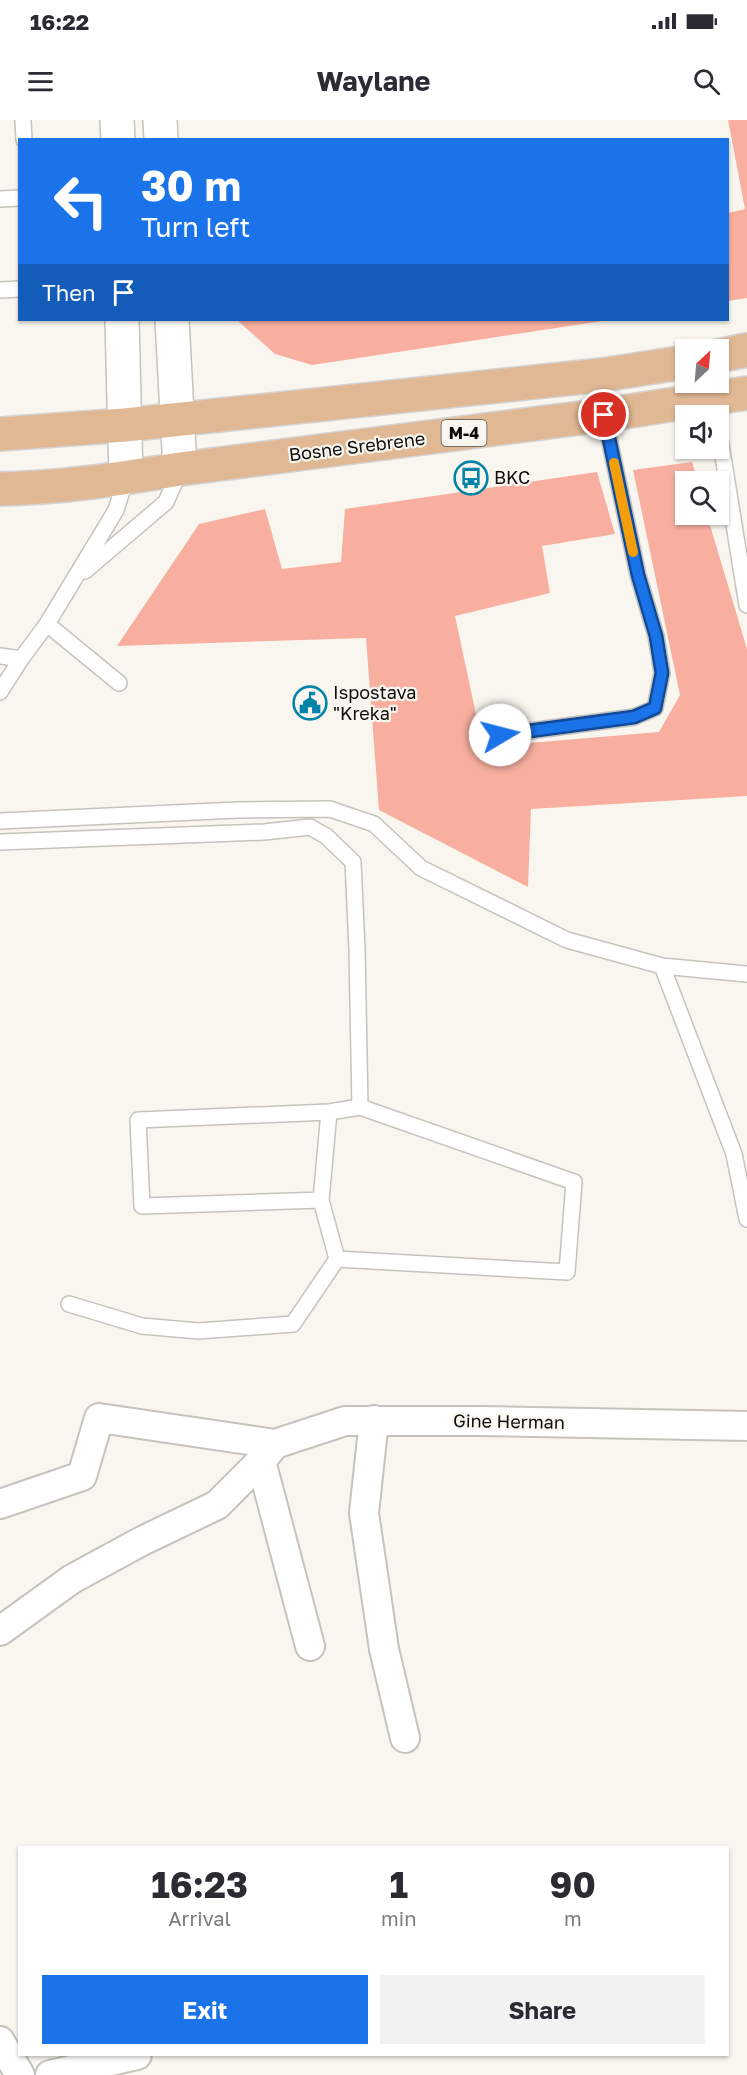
<!DOCTYPE html>
<style>
:root{--surface:#fff;--page:#f2f2f3;--text:#2b2b33;--muted:#7c7c81;--accent:#1a73e8}
body{margin:0;font-family:"Golos Text",sans-serif;background:var(--page);color:var(--text);height:100vh;display:flex;flex-direction:column;font-size:22px;white-space:nowrap}
*{box-sizing:border-box;margin:0}
p{font-size:20px;color:var(--muted)}
.icon{flex:none;width:33px;height:33px;fill:none;stroke:currentColor;stroke-width:2;stroke-linecap:round;stroke-linejoin:round}
.map{position:relative;flex:1;overflow:hidden}
.details{position:absolute;left:18px;top:1726px;width:711px;height:210px;display:flex;flex-direction:column;background:var(--surface);border-radius:0px;box-shadow:0 2px 4px #0004}
.details>*{flex:none}
.banner{position:absolute;left:18px;top:18px;width:711px;height:183px;border-radius:0px;box-shadow:0 2px 4px #0004;background:#1a73e8;color:#fff;overflow:hidden}
.needle{width:39px;rotate:26deg}
.controls{position:absolute;left:675px;top:219px;display:grid;gap:12px}
.controls a{display:grid;place-items:center;width:54px;height:54px;border-radius:0px;background:var(--surface);box-shadow:0 2px 4px #0004;font-size:30px}
.pin{position:absolute;display:grid;place-items:center;width:51px;height:51px;color:#fff;margin:-26px;border:3px solid #fff;border-radius:50%;box-shadow:0 2px 6px #0007}
.me{position:absolute;width:66px;margin:-33px;rotate:82deg;stroke-linejoin:round;filter:drop-shadow(0 0 4px #0008)}
.turn{display:flex;align-items:center;gap:21px;height:126px;padding:0 24px;font-size:27px}
.turn .icon{width:78px;height:78px;stroke-width:2.5}
.turn b{display:block;font-size:42px;line-height:51px}
.then{display:flex;align-items:center;height:57px;padding:0 24px;background:#0003;gap:12px;font-size:22px}
.eta{display:flex;justify-content:space-evenly;align-items:center;height:102px;text-align:center}
.eta b{font-size:36px;font-weight:700;line-height:42px}
.cta{display:flex;gap:12px;margin-top:auto;padding:12px 24px}
.cta a{flex:1;height:69px;border-radius:0px;background:var(--accent);color:#fff;font-size:24px;font-weight:700;line-height:69px;text-align:center}
.cta a+a{background:var(--page);color:var(--text)}
.status{display:flex;justify-content:space-between;align-items:center;height:42px;padding:0 30px;background:var(--surface);direction:ltr}
.status svg{height:16px;fill:currentColor}
header{display:flex;justify-content:space-between;align-items:center;height:78px;padding:0 24px;background:var(--surface);font-size:27px;font-weight:700}
.map>svg:first-child{display:block}
.green{fill:#f8af9f}
.lines{fill:none;stroke-linecap:round;stroke-linejoin:round}
.lane-casing{stroke:#c6c3bd;stroke-width:18}
.street-casing{stroke:#c6c3bd;stroke-width:32}
.secondary-casing{stroke:#c6c3bd;stroke-width:36}
.primary-casing{stroke:#d4d3d3;stroke-width:36}
.lane{stroke:#fff;stroke-width:15}
.street{stroke:#fff;stroke-width:28}
.secondary{stroke:#fff;stroke-width:33}
.primary{stroke:#e1b894;stroke-width:33}
.route-casing{stroke:#114b97;stroke-width:15}
.route{stroke:#1a73e8;stroke-width:10}
.slow{stroke:#f59e0b;stroke-width:10}
.labels{text-anchor:middle;stroke-width:4.5;stroke-linejoin:round;paint-order:stroke}
.shield{fill:#f9f6ef;stroke:#54534f;stroke-width:1.5}
.shield-label{font-size:16px;font-weight:bold;fill:#0e0d0b}
.street-label{font-size:18px;fill:#0e0d0b;stroke:#f9f6ef}
.poi-label{font-size:18px;fill:#0e0d0b;stroke:#f9f6ef;text-anchor:start}
</style>
<div class="status"><b>16:22</b><svg viewBox="0 0 49 12"><path d="M0 12V9h3v3zM5 12V6h3v6zM10 12V3h3v9zM15 12V0h3v12zM26 1h20v11H26zM47 4h2v5h-2z"/></svg></div>
<header><svg class="icon" aria-label="menu" viewBox="0 0 24 24"><path d="M4 6h16M4 12h16M4 18h16"/></svg>Waylane<svg class="icon" aria-label="search" viewBox="0 0 24 24"><circle cx="10" cy="10" r="6"/><path d="M15 15l6 6"/></svg></header>
<div class="map">
<svg width="747" height="1955" viewBox="0 0 747 1955">
<rect width="100%" height="100%" fill="#f9f6ef"/>
<path class="green" d="M728 0H747V178L728 181V93L745 89Z
M237 200H609L312 245 275 234Z
M692 342 698 361 686 362V394L707 395 747 529V676L531 689 528 767 379 690 366 518 117 526 199 404 265 389 282 449 341 442 345 389 597 352 615 414 542 426 550 473 455 496 483 627 659 612 680 575 633 350Z"/>
<g class="lines">
<g class="lane-casing">
<path id="lane" d="M23 0 24 20
M0 79 20 78
M0 170 20 169
M718 306 747 485
M85 451 166 382 180 350
M47 504 119 563
M0 536 21 539
M0 572 21 539 47 504 116 390 126 358
M500 615 634 597 655 588 662 553 656 516 638 455 604 295
M0 701 238 690 330 689 374 704 421 748 567 820 662 846 747 854
M0 722 264 712 310 707 326 716 353 742 357 829 360 987
M662 846 734 1034 747 1099
M360 987 574 1062 567 1152 337 1139 321 1080 329 992Z
M321 1080 142 1086 138 1000 329 992
M69 1184 142 1206 198 1211 293 1204 337 1139"/>
</g>
<g class="street-casing">
<path id="street" d="M374 1300 364 1393 384 1529 405 1618
M261 1341 310 1526
M0 1384 82 1356 99 1298 275 1324
M0 1511 72 1459 142 1421 217 1385 261 1341 275 1324 345 1301H480L747 1306
M0 1921 20 1955
M50 1955 137 1935"/>
</g>
<g class="secondary-casing">
<path id="secondary" d="M117 0 118 20
M160 0 161 20
M122 200 126 358
M172 200 180 349"/>
</g>
<g class="primary-casing">
<path id="primary" d="M718 236 747 230
M0 314 125 305 602 255 686 242
M0 369C60 368 120 359 180 349L604 295 747 273"/>
</g>
<use href="#lane" class="lane"/>
<use href="#street" class="street"/>
<use href="#secondary" class="secondary"/>
<use href="#primary" class="primary"/>
</g>
<g class="lines">
<g class="route-casing">
<path id="route" d="M500 615 634 597 655 588 662 553 656 516 638 455 604 295"/>
</g>
<use href="#route" class="route"/>
<path class="slow" d="M614 343 633 432"/>
</g>
<defs>
<g id="bus-ring" transform="scale(1.725)"><circle r="9.5" fill="#f9f6ef" stroke="#0284a8" stroke-width="1.5"/><path d="M-5-6H5V4H4V6H2V4H-2V6H-4V4H-5ZM-3.5-4V0h7V-4ZM-3.5 1.2v1.5H-2V1.2ZM2 1.2v1.5H3.5V1.2Z" fill="#0284a8"/></g>
<g id="civic-ring" transform="scale(1.725)"><circle r="9.5" fill="#f9f6ef" stroke="#0284a8" stroke-width="1.5"/><path d="M-.6-6.5H3V-4.5H.6V-3L4-1V1h2V6H-6V1h2V-1L-.6-3ZM-1.2 2.5V6h2.4V2.5Z" fill="#0284a8"/></g>
</defs>
<g fill-rule="evenodd">
<use href="#bus-ring" x="471" y="358"/>
<use href="#civic-ring" x="310" y="583"/>
</g>
<g class="labels">
<rect class="shield" x="441.5" y="300" width="45" height="26" rx="4.5"/>
<g class="shield-label">
<text x="464" y="319">M-4</text>
</g>
<g class="street-label">
<text transform="translate(357 327) rotate(-7)" y="6">Bosne Srebrene</text>
<text transform="translate(509 1302) rotate(1)" y="6">Gine Herman</text>
</g>
<g class="poi-label">
<text x="494" y="364">BKC</text>
<text x="333" y="579">Ispostava<tspan x="333" dy="21">"Kreka"</tspan></text>
</g>
</g>
</svg>
<div class="controls">
<a><svg class="needle" viewBox="-14 -14 28 28"><path d="M0-13l5 13h-10z" fill="#e53935"/><path d="M0 13l5-13h-10z" fill="#7c7c81"/></svg></a>
<a><svg class="icon" aria-label="sound" viewBox="0 0 24 24"><path d="M4 9h4l5-4v14l-5-4H4zM17 9q2 3 0 6"/></svg></a>
<a><svg class="icon" aria-label="search" viewBox="0 0 24 24"><circle cx="10" cy="10" r="6"/><path d="M15 15l6 6"/></svg></a>
</div>
<div class="pin" style="left:604px;top:295px;background:#d93025"><svg class="icon" aria-label="arrive" viewBox="0 0 24 24"><path d="M6 21V4h12l-3 4 3 4H6"/></svg></div>
<svg class="me" style="left:500px;top:615px" viewBox="-20 -20 40 40"><circle r="19" fill="#fff"/><path d="M0-13L10 11 0 6-10 11z" fill="#1a73e8"/></svg>
<div class="banner">
<div class="turn"><svg class="icon" aria-label="left" viewBox="0 0 24 24"><path d="M17 20v-9H6M10 6l-5 5 5 5"/></svg><div><b>30 m</b>Turn left</div></div>
<div class="then">Then<svg class="icon" aria-label="arrive" viewBox="0 0 24 24"><path d="M6 21V4h12l-3 4 3 4H6"/></svg></div>
</div>
<section class="details">
<div class="eta">
<div><b>16:23</b><p>Arrival</p></div>
<div><b>1</b><p>min</p></div>
<div><b>90</b><p>m</p></div>
</div>
<div class="cta"><a>Exit</a><a>Share</a></div>
</section>
</div>
